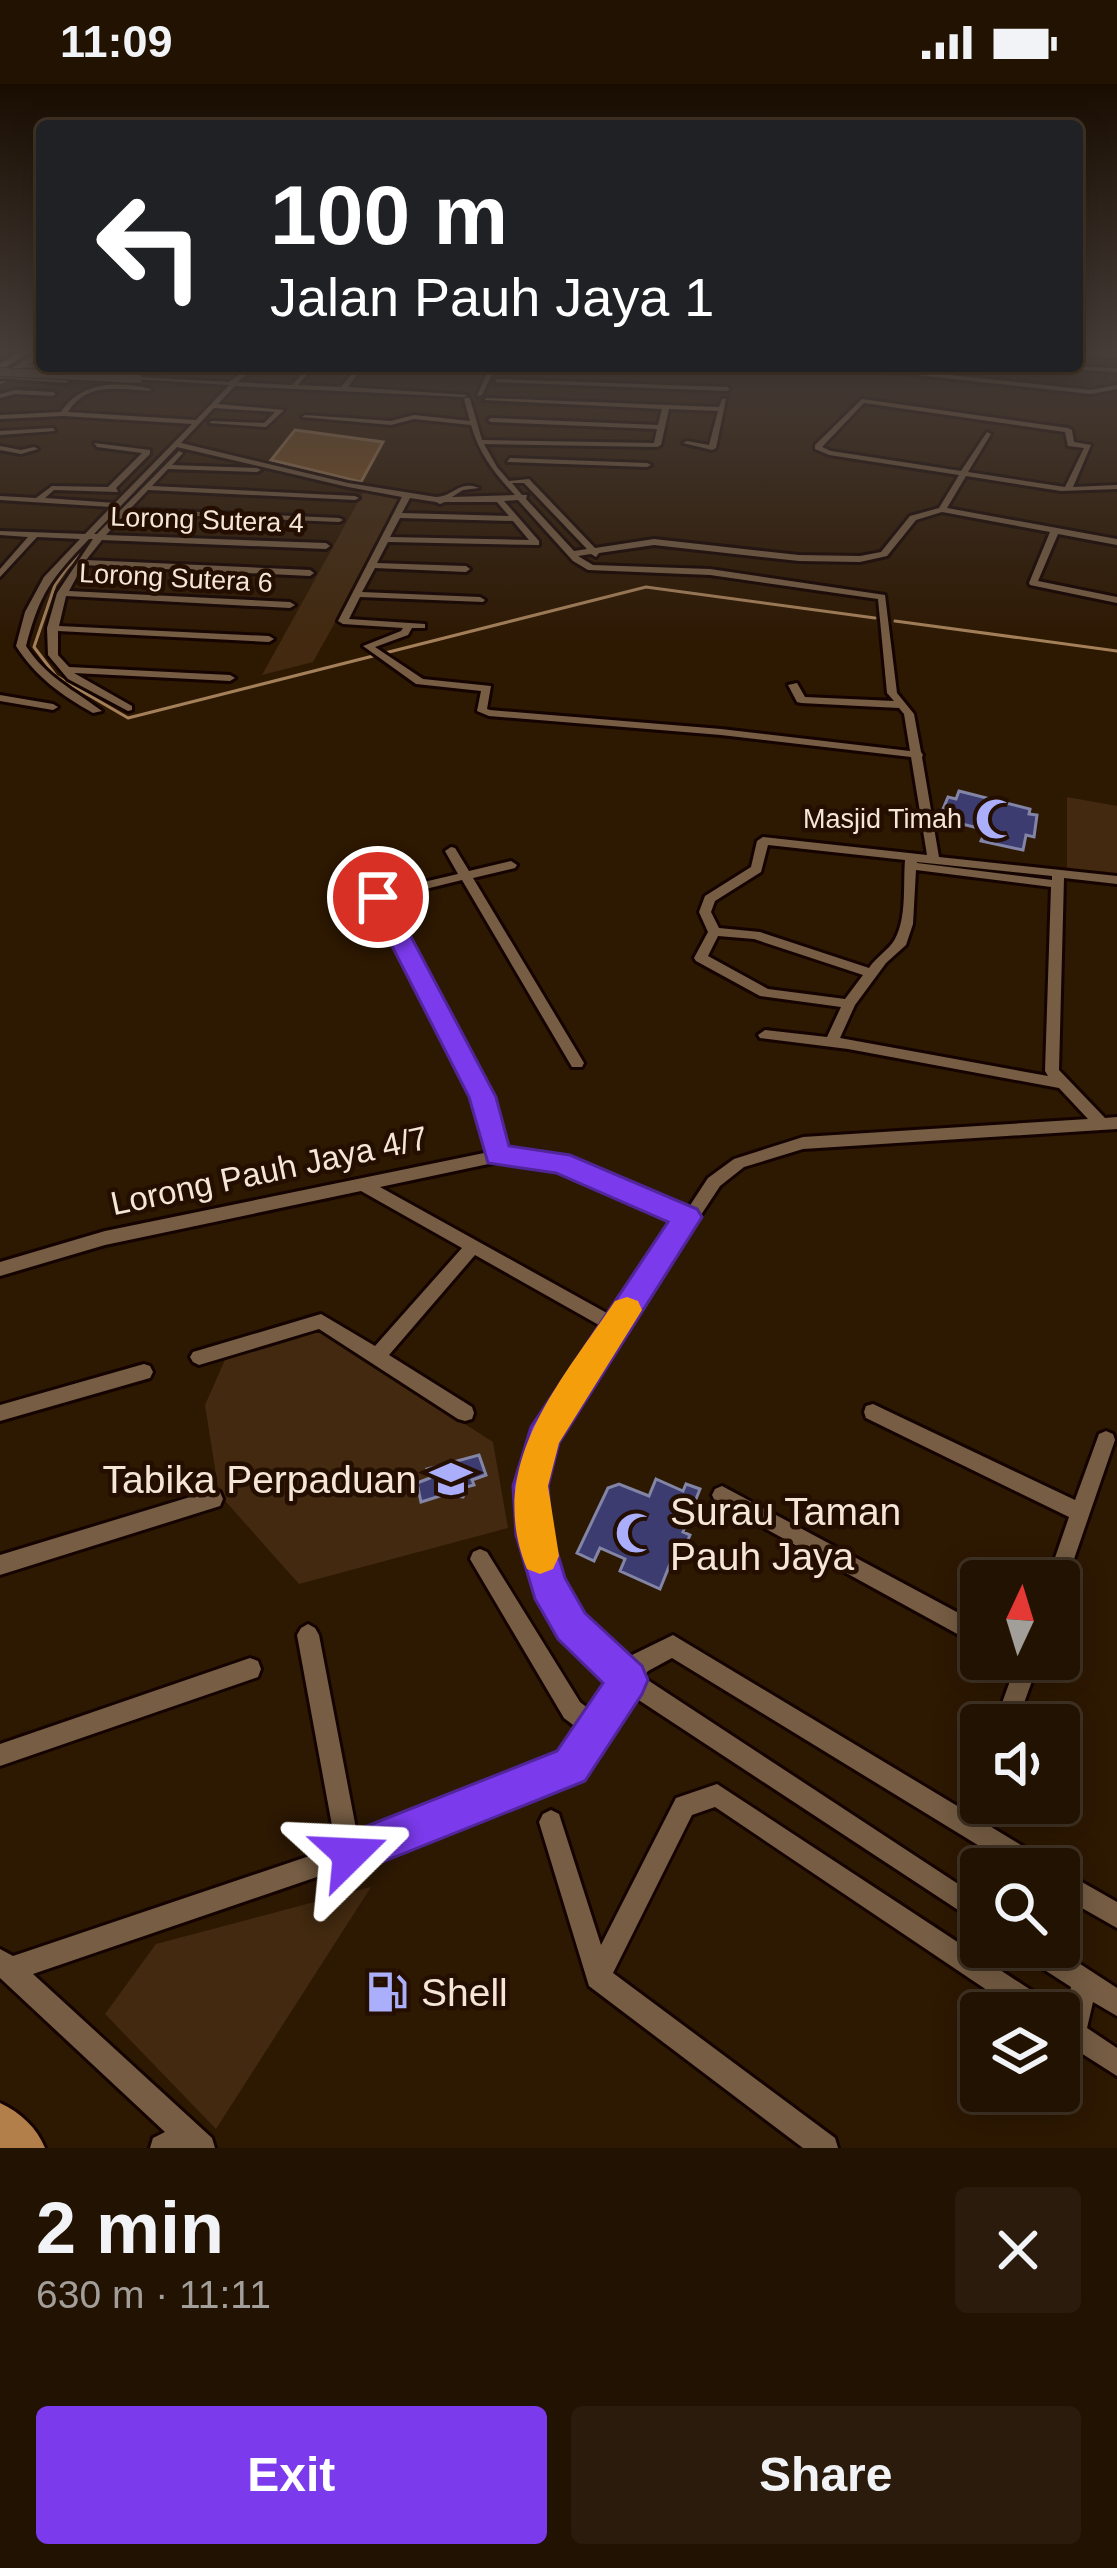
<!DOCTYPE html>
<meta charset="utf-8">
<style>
:root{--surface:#221202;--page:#2a1b0c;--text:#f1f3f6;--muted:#a29e99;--line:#3f3224;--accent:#7c3aed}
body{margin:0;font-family:Helvetica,sans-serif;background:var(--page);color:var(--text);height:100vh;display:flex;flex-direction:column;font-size:45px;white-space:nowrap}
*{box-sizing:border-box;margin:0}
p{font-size:39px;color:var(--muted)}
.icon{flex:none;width:66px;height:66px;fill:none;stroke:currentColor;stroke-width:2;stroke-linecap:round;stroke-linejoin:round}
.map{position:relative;height:2064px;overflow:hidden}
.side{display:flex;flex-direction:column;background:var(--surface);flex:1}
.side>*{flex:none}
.banner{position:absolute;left:36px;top:36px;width:1047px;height:252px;border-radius:12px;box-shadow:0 6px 30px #0003,0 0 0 3px var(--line);background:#202124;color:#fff;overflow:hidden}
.needle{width:78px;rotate:4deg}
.tools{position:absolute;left:960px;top:1476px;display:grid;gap:24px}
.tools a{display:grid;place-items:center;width:120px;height:120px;border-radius:12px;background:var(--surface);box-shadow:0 6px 30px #0003,0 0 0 3px var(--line);font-size:60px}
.pin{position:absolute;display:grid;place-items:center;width:102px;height:102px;color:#fff;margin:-51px;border:6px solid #fff;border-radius:50%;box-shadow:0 3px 12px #0007}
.me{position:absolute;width:132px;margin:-66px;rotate:69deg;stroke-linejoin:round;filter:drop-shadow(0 0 9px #0008)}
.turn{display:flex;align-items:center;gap:42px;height:252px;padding:0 36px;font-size:54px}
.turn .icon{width:156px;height:156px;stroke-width:2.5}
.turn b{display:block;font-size:84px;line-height:102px}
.round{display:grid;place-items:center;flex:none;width:126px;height:126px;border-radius:12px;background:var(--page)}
.headline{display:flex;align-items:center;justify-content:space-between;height:204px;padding:0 36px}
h1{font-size:72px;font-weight:700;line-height:90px}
.action{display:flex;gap:24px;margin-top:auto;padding:24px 36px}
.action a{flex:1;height:138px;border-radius:12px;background:var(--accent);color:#fff;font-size:48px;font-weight:700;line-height:138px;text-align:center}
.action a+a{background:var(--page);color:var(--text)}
.status{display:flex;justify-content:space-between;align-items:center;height:84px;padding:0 60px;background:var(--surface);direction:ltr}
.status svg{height:33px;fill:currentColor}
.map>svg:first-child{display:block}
.green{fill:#42290f}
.water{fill:#815424;stroke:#a4805a;stroke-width:3}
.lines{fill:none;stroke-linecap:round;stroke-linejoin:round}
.stream{stroke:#a4805a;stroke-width:3}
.building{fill:#3c3c70;stroke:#8385a6;stroke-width:3}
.minor-casing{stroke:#140300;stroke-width:6}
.major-casing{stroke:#140300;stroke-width:6}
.highway-casing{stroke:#140300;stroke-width:6}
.minor{fill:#765d44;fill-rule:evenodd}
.major{fill:#9a7147;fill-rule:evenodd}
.highway{fill:#b27e49;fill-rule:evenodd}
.minor-bridge-casing{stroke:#140300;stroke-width:10;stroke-linecap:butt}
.minor-bridge{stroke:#765d44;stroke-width:8}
.route{fill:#7c3aed;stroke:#51269a;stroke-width:3}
.slow{fill:#f59e0b}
.labels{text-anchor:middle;stroke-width:9;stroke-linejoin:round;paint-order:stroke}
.far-street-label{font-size:27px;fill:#f5e6d8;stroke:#230e00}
.far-poi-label{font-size:27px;fill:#f5e6d8;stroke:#230e00;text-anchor:end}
.street-label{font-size:33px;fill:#f5e6d8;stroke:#230e00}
.near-poi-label{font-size:39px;fill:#f5e6d8;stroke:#230e00;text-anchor:start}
</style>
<div class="status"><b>11:09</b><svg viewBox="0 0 49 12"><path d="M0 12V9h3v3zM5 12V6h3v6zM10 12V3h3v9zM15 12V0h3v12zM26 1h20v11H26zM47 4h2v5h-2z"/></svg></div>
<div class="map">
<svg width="1117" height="2064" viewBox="0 0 1117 2064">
<rect width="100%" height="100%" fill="#2d1802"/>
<path class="green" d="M364 407 403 416 313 578 262 591Z
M1067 713 1117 722V791L1067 785Z
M319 1247 493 1358 508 1444 299 1500 219 1410 205 1321 228 1269Z
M371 1803 216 2045 105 1930 156 1860Z"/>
<path class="water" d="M295 346 383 358 361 398 271 376Z"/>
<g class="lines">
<path class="stream" d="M0 298 8 295
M165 378 67 484 55 501 34 563 56 592 128 634 646 503 875 534
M895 537 1117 567"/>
</g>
<path class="building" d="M959 707 1030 725 1029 730 1037 731 1034 753 1026 751 1023 766 981 757 986 746 946 736 950 727 943 725 948 713 956 715Z
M479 1371 486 1391 472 1396 474 1401 466 1403 463 1413 443 1411 421 1418 417 1399 430 1394 427 1385Z
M656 1395 683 1407 686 1400 700 1405 683 1448 690 1451 685 1463 678 1460 660 1505 620 1487 625 1475 600 1464 594 1477 577 1469 608 1404 619 1400 649 1412Z"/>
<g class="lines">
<g class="minor-casing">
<path id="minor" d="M1077 268 1117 269V273L1077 271Z
M20 281 80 282 18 284Z
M136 282H202L199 284Z
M252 282H259L237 298 292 301 309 282H315L298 301 341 303 358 282H364L348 303 467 311 464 313 235 302 218 320 284 326 266 343 209 339 212 337 264 339 275 328 214 324 181 359 348 399 436 413C454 413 458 396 479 404L463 406 452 413 515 411C495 390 479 370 471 341L414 335 391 341 302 333 305 331 391 337 414 331 470 337 464 315 467 313 470 315 482 356 654 359 657 345 491 338 488 336 491 334 658 341 662 325 484 316 487 314 719 323 722 315H726L716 364 712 366 683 359 687 357 709 361 718 327 669 325 661 361 657 363 484 360 497 383 509 397 529 395 595 464 654 455 799 471 860 472 881 468 910 432 939 424 959 391 829 371 815 365V361L862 315 1068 344 1072 346 1074 358 1091 361 1073 403 1117 401V405L1061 407 966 392 947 424 1117 455V461L1058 450 1038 497 1117 513V519L1030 501 1029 499 1050 448 942 428 916 436 887 472 860 478 799 477 654 461 599 469 596 473 591 470 578 472 593 481 710 485 885 511 897 609 914 630 921 668 923 671 922 673 939 773 1117 792V800L1064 794 1059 986 1105 1034 1117 1033V1045L803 1065 744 1083 720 1102 552 1357 541 1402 544 1452 558 1498 578 1535 627 1580 632 1571 673 1551 964 1726 973 1701 981 1698V1719H989L983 1738 1047 1777 1051 1785H1017L672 1574 648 1587 643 1593 981 1815V1841L631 1611 579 1690 349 1782 33 1890 212 2054 215 2064H150L153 2054 165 2048 0 1894V1865L13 1872 336 1763 297 1551 301 1544 308 1540 315 1544 319 1551 358 1755 563 1674 581 1647 564 1634 470 1475 473 1468 480 1465 487 1468 580 1618 594 1629 614 1598 564 1549 542 1509 524 1452 521 1402 536 1348 606 1245 475 1171 389 1271 472 1323 474 1329 472 1335 465 1337 458 1335 319 1245 199 1281 193 1278 190 1273 193 1268 321 1230 375 1262 462 1164 361 1107 105 1161 0 1192V1178L105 1147 489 1068 475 1013 374 817 346 824 340 820 342 817 458 790 445 767 451 763 455 764 469 787 511 777 517 781 515 784 473 794 584 979 582 983H572L462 796 385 815 489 1013 504 1067 565 1075 687 1126 708 1094 734 1075 803 1053 1088 1035 1059 1004 848 965 760 954 758 951 765 946 827 953 841 923 760 912 696 877 694 874 708 848 699 828 705 812 751 783 757 757 763 753 927 771 911 673 721 651 489 632 477 627 481 607 416 600 363 562 401 547 403 544 343 540 338 537 402 413 348 403 177 363 94 450H97L179 367 183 369 172 381 257 384 261 386 257 388 168 385 152 402 355 412 359 414 355 416 148 406 130 425 339 434 343 436 339 438 126 429 106 451 326 459 330 462 326 465 102 456 86 476 310 486 314 489 310 492 83 481 69 507 290 518 295 521 290 524 66 512 59 542 269 552 274 555 269 558 58 547V571L69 583 230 591 235 594 230 597 74 589 132 622V626L128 627 68 595 48 571 47 544 57 509 93 455H89C51 495 40 508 26 562 46 593 74 606 102 627L93 629C61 611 36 593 16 562L25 528 44 493 80 455 37 453 0 493V485L28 453 0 451V447L85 450 111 423 0 416V412L36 414 52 402 108 403 142 369 97 363 94 359 150 366V370L116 404 118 408 54 406 45 414 115 419 192 340 63 332 0 335V331L61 328C81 297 119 297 152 305L149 307C118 305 87 298 68 328L196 336 229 301 135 295 138 293 229 298ZM864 319 1065 348 1068 362 1084 364 1065 403 968 388 991 350 987 348 961 387 831 367 822 363ZM512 399H524L587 465 574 467 526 415 527 411H522ZM410 414 436 418 440 420 445 418H497L509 432 402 429ZM518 416 573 477 588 486 710 491 878 515 887 609 894 617 805 613 797 599 788 601 797 618 801 619 899 624 904 630 910 667 721 645 490 626 487 625 491 602 423 595 375 563 408 551 412 544H425V540L349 535 360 513 483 518 485 516 480 513 362 508 375 484 466 488 470 485 466 482 377 479 388 458 539 461V457L504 417ZM400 434 513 437 529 456 390 453ZM768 761 905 776C903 800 907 833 895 855 889 866 876 873 869 884L760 848 719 844 711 828 715 817 761 788ZM917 778 1052 792V796L917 779ZM916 786 1051 803 1045 987 1048 992 840 954 855 921 886 879 906 861 913 840ZM718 852 754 855 863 891 845 915 768 905 708 872ZM498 1078 558 1085 679 1137 614 1233 380 1103Z
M490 282H496L482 311 477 312Z
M604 282 723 284 730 282 726 288Z
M897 282H903L902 286 1091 306 1117 301V305L1091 310 898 289 778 285 781 283 896 285Z
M1051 282 1117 284V288L1054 284Z
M2 291 66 295 69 297 66 299 0 294Z
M497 295 727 303 730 305 727 307 495 298Z
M15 306 53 308 56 310 53 312 15 310 0 314V310Z
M53 344 55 347 0 351V347Z
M0 362 21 366 34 363 38 365 21 370 0 366Z
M510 374 647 379 651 381 647 383 507 378Z
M0 611 53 620 58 623 53 626 0 617Z
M144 1280 150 1282 153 1288 150 1294 0 1337V1321Z
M873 1320 1075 1416 1099 1350 1106 1347 1113 1350 1115 1356 1064 1504 1059 1506V1497H1047L1069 1433 866 1334 864 1328 866 1322Z
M722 1402 981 1541V1563L715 1417 712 1411 715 1405Z
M213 1406 220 1408 223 1415 220 1422 0 1491V1471Z
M250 1574 258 1577 261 1585 258 1593 0 1682V1660Z
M1018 1575H1040L1016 1641H994Z
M717 1700 1052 1920 1056 1929 1059 1927 1065 1930 1071 1903 1023 1872 1020 1863H1054L1117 1904V1932L1093 1918 1087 1944 1117 1964V1992L1059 1955V1929H1021L715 1723 692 1731 613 1889 835 2054 838 2064H803L589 1902 539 1738 543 1730 551 1726 559 1730 601 1861 676 1714Z
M1059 1785 1117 1818V1844L1059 1811Z"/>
</g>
<g class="major-casing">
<path id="major" d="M39 268H42V273L0 295V291Z"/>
</g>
<g class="highway-casing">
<path id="highway" d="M19 268H30L0 287V280Z
M0 2019C20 2028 37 2044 45 2064H0Z"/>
</g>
<use href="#minor" class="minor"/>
<use href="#major" class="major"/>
<use href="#highway" class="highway"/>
<g class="minor-bridge-casing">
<path id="minor-bridge" d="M0 288 138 295"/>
</g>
<use href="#minor-bridge" class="minor-bridge"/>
</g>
<linearGradient id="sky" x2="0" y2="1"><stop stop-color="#190d01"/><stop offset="0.48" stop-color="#463d39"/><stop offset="1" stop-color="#463d39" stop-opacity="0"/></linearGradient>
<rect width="1117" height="557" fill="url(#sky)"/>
<path class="route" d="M378 806 390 813 496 1013 509 1062 570 1071 697 1125 702 1133 559 1359 548 1402 552 1451 565 1494 585 1529 642 1582 648 1596 642 1610 585 1697 350 1791 334 1785 328 1770 334 1755 557 1667 603 1599 558 1555 535 1515 516 1451 513 1402 531 1343 668 1138 556 1089 488 1079 469 1013 367 813Z"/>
<path class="slow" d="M627 1213 638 1217 642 1226 559 1359 548 1402 559 1472 553 1485 540 1490 527 1485C484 1381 561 1298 615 1217Z"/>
<defs>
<g id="mosque-bare" transform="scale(3.24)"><path d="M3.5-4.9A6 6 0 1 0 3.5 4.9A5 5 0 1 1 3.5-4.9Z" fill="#abaffb" stroke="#230e00" stroke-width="2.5" paint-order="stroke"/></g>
<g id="school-bare" transform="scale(3.24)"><path d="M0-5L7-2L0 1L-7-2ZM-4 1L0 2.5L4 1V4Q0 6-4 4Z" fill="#abaffb" stroke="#230e00" stroke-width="2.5" paint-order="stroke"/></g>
<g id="fuel-bare" transform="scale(3.24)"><path d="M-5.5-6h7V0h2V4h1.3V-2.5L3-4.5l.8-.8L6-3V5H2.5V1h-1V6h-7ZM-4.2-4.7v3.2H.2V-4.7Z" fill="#abaffb" stroke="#230e00" stroke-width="2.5" paint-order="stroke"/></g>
</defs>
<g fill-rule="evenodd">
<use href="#mosque-bare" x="996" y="735"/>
<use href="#school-bare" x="451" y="1395"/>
<use href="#mosque-bare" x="636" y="1449"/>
<use href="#fuel-bare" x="387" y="1908"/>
</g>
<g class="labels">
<g class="far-street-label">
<text transform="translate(207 436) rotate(2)" y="9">Lorong Sutera 4</text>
<text transform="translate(176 494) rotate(3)" y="9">Lorong Sutera 6</text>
</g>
<g class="far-poi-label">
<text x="962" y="744">Masjid Timah</text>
</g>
<g class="street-label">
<text transform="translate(269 1086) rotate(-12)" y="12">Lorong Pauh Jaya 4/7</text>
</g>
<g class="near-poi-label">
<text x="417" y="1409" text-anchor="end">Tabika Perpaduan</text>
<text x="670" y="1441">Surau Taman<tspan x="670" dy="45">Pauh Jaya</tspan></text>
<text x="421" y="1922">Shell</text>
</g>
</g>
</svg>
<div class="tools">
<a><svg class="needle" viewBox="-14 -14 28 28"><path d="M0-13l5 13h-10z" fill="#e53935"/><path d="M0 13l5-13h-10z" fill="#a29e99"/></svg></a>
<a><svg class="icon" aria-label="sound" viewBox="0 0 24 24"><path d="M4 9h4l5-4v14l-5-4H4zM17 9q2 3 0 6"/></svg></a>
<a><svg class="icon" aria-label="search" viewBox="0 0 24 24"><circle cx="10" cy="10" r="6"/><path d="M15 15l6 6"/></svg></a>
<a><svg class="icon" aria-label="layers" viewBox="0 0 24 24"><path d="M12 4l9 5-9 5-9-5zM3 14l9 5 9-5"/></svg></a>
</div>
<div class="pin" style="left:378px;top:813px;background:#d93025"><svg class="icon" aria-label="arrive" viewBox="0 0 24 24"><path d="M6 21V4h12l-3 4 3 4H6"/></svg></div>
<svg class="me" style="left:350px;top:1770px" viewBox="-20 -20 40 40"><path d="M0-17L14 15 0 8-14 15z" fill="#7c3aed" stroke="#fff" stroke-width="4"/></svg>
<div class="banner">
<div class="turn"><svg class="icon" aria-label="left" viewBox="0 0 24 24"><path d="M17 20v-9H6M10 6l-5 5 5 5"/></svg><div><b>100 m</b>Jalan Pauh Jaya 1</div></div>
</div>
</div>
<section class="side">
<div class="headline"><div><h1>2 min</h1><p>630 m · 11:11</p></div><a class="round"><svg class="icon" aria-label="close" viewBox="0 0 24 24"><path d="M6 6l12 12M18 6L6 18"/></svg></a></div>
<div class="action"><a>Exit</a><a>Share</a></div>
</section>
